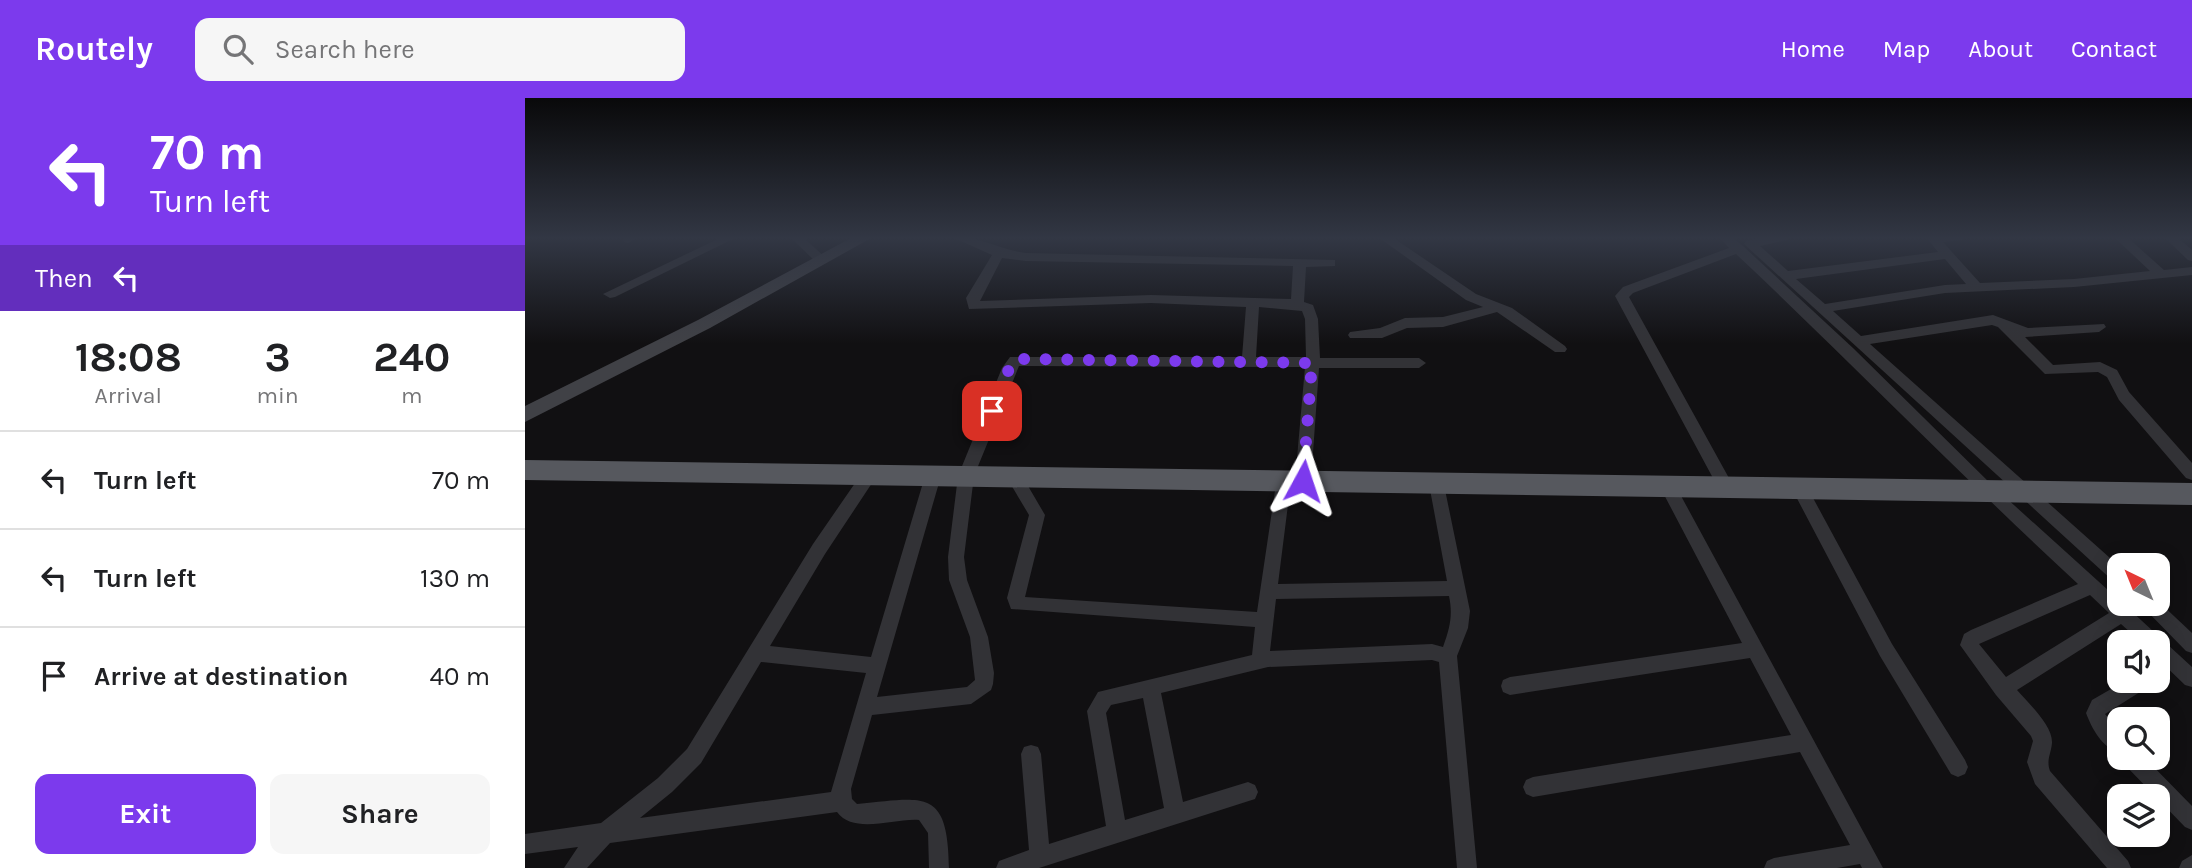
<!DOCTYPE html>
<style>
:root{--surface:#fff;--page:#f6f6f6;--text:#202124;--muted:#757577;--line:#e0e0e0;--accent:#7c3aed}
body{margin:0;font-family:Karla,sans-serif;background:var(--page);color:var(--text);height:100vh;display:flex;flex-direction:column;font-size:26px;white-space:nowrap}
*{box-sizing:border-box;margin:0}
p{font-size:23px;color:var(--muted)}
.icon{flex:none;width:38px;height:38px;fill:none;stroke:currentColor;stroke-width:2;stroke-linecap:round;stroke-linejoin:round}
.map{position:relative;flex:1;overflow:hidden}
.side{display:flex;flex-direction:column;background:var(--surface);width:525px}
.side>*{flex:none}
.banner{background:#7c3aed;color:#fff;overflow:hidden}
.needle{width:46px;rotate:317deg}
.tools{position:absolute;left:1582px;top:455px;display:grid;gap:14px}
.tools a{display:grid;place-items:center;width:63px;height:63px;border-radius:14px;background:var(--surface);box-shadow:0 4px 18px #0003;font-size:35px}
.pin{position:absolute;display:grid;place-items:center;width:60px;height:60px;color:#fff;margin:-30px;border-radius:14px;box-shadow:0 4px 10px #0006}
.me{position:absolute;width:77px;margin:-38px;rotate:5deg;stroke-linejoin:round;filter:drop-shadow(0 0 5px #0008)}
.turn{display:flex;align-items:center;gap:24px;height:147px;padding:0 35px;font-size:32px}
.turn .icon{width:91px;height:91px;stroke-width:2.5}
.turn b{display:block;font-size:49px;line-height:60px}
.then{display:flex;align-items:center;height:66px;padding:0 35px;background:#0003;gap:14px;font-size:26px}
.eta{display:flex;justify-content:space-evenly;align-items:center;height:119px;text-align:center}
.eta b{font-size:42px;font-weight:700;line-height:49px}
.button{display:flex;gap:14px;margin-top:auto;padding:14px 35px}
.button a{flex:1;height:80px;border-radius:14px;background:var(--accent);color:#fff;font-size:28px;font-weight:700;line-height:80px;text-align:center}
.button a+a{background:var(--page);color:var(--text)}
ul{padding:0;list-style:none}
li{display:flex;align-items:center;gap:21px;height:98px;padding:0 35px;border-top:2px solid var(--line)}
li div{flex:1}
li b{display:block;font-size:26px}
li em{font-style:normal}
header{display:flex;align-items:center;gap:42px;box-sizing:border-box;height:98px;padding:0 35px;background:var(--accent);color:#fff}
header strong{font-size:33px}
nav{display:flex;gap:38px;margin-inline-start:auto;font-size:24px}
.search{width:490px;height:63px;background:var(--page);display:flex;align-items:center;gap:18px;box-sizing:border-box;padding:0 24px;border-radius:14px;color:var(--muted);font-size:26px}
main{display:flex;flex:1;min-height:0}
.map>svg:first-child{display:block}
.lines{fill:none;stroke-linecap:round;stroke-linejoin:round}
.minor{fill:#323236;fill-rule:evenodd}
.secondary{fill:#404146;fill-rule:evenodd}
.trunk{fill:#56585e;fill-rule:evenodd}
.route{stroke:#7c3aed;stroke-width:12;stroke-dasharray:0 21.6}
</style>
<header>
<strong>Routely</strong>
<div class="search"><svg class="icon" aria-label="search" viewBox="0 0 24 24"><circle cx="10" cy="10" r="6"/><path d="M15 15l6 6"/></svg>Search here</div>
<nav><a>Home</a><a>Map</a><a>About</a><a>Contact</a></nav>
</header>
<main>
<section class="side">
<div class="banner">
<div class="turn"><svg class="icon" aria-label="left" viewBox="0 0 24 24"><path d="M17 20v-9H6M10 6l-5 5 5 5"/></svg><div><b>70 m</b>Turn left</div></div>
<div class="then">Then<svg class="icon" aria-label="left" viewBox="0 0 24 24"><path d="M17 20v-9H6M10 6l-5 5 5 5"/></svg></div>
</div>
<div class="eta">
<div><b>18:08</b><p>Arrival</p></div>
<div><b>3</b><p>min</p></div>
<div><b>240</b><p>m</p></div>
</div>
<ul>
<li><svg class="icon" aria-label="left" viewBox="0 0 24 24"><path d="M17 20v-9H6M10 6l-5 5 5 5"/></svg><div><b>Turn left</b></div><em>70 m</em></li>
<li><svg class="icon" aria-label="left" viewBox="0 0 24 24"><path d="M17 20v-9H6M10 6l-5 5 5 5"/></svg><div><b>Turn left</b></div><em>130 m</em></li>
<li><svg class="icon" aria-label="arrive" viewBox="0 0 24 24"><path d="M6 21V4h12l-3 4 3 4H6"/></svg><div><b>Arrive at destination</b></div><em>40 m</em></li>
</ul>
<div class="button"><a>Exit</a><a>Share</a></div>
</section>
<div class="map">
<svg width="1667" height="770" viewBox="0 0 1667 770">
<rect width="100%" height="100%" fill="#111012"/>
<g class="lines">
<path class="minor" d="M98 139H114L103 145 99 144Z
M197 139H212L90 199 85 200 78 196Z
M265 139H278L303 162 297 166 292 165Z
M427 139C451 137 475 152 501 155L810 162V168L781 169 779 204 788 207 793 221 795 260H894L901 265 894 270H794L786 383 784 387H772L770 383 780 269 494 268 449 378 439 459 442 482 463 539 469 575 468 586 466 592 446 606 347 617 326 691 327 701 332 706C399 700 423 689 424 770H404L403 735 394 722C369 720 329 737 312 714L85 745 62 770H39L53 749 0 756V736L76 725 133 680 162 651 288 446 337 375H349L351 379 300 456 245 548 346 559 400 378 402 374H414L416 378 352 599 442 589 450 582 445 539 424 482 423 459 433 378 477 270 485 259H717L721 209 626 205 444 211 441 200 467 157ZM477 160 501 163 768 168 766 201 626 197 455 203ZM734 209 777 213 780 221 781 259H731ZM236 564 341 575 306 694 115 720 147 694 176 665Z
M853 139H867L951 196 987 210 1040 248 1042 251 1040 254H1030L972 214 918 229 882 230 857 240H825L823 237 825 234 855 230 880 220 918 219 958 209 941 202Z
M1194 139H1207L1218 148 1328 250 1469 389 1594 502V506L1604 511 1667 569V589L1660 587 1633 561V544H1616L1596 526 1492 592C1503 605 1528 627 1527 645 1526 656 1521 662 1525 673L1603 763 1606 770H1582L1510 686 1502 664 1508 643 1506 638 1471 597 1435 547 1439 536 1446 532 1553 486C1437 379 1327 265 1211 156L1108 195 1104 199 1210 391 1208 395H1196L1090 198 1098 189 1204 150ZM1565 497 1584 515 1481 579 1454 546Z
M1241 139H1264L1262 142 1235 148 1263 173 1413 154 1401 139H1439L1437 142 1418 144 1455 185 1549 181 1625 173 1589 139H1602L1639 172 1667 169V177L1549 189 1420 195 1308 213 1336 238 1468 217 1503 230 1579 226 1581 229 1574 234 1500 239 1528 267 1575 264 1592 272 1604 294 1667 365V382L1661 380 1594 302 1582 279 1573 274 1520 276 1473 229 1467 227 1345 246 1594 468V485L1588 483 1219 146 1221 143ZM1420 161 1441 186 1420 187 1300 206 1271 181Z
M1639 139H1652L1667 152V163L1663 162Z
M490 374 496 376 520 417 500 499 732 514 752 379H764L766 383 753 486 922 483 904 386 906 382H918L945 513 943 530 932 558 952 770H932L914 564 907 562 743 569 636 595 658 704 723 684 730 687 733 694 730 701 514 770H471L474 763 504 752 496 656 499 649 506 647 513 649 516 656 524 746 581 728 562 613 573 594 727 557 730 529 486 511 482 500 504 417 482 380 484 376ZM924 498C928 517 925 530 918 549L907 546 745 553 751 501ZM618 600 639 710 600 722 581 615 586 607Z
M1143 383 1149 385 1358 770H1337L1335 766 1312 770H1239L1242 763 1249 760 1325 747 1275 654 1008 699 1001 696 998 689 1001 682 1008 679 1266 637 1225 560 985 597 978 594 976 588 978 582 985 579 1217 545 1135 389 1137 385Z
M1275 385 1281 387 1367 546 1440 662 1443 669 1440 676 1433 679 1426 676 1355 558 1267 391 1269 387Z
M1633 503 1667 535V555L1661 553 1615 506H1633Z
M1600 583H1625L1623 589 1580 616 1594 633V655C1577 649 1567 631 1561 615L1567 602Z
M1597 660H1620L1667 708V732L1660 729 1600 667Z
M1667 757V770H1654L1657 763Z"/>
<path class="secondary" d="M328 139H348L185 230 0 324V308L173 222Z"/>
<path class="trunk" d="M0 362 1667 385V407L0 382Z"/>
</g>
<linearGradient id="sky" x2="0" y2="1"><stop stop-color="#09090a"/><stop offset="0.57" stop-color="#323744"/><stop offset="1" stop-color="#323744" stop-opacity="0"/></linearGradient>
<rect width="1667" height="246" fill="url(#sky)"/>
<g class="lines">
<path class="route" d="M467 313 486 266 498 261 787 265 778 383"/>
</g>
</svg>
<div class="tools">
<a><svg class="needle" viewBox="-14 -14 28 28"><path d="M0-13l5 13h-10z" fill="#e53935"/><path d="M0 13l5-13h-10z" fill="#757577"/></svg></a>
<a><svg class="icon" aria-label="sound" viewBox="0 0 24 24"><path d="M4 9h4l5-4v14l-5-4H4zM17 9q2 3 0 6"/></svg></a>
<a><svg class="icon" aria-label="search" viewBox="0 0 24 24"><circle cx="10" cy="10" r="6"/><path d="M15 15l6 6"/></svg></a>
<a><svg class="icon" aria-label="layers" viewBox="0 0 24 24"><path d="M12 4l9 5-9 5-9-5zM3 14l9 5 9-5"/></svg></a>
</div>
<div class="pin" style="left:467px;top:313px;background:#d93025"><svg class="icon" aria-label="arrive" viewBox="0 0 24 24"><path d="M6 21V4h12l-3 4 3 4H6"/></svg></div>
<svg class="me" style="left:778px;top:383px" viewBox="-20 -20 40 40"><path d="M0-17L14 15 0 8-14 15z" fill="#7c3aed" stroke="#fff" stroke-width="4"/></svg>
</div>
</main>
